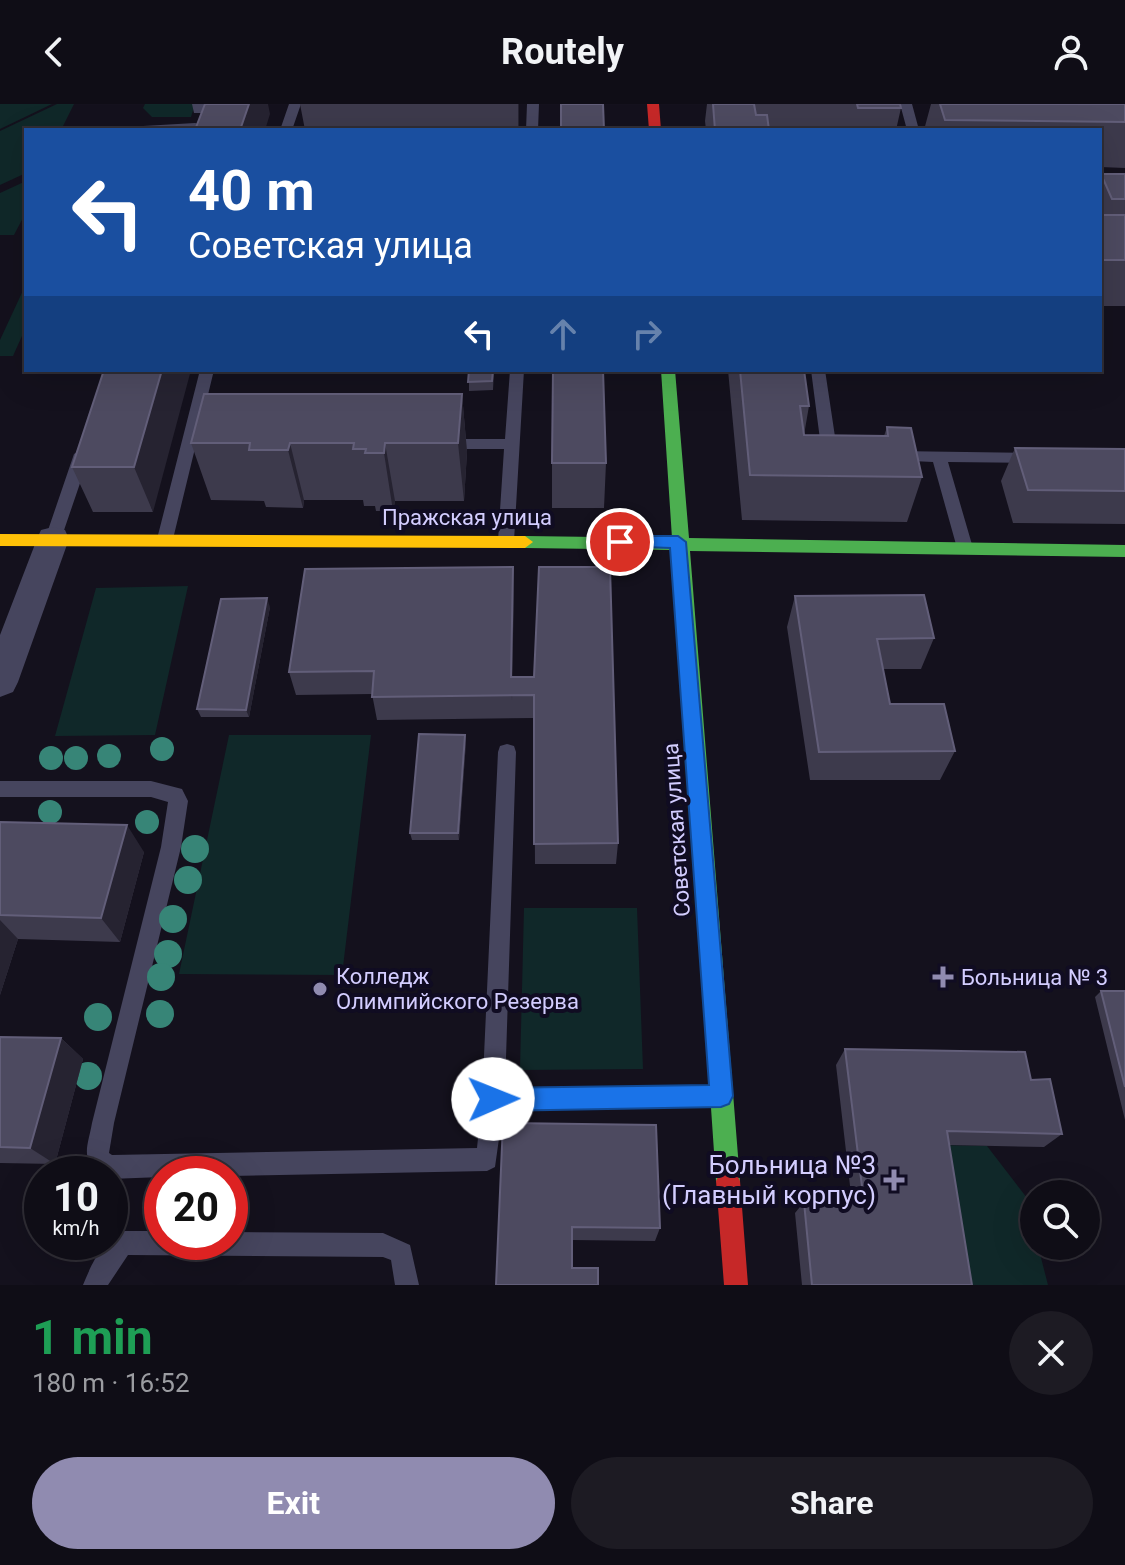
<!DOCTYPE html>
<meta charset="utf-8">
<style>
:root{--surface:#0f0d16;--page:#1d1b23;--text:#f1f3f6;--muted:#9b9ca1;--line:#2f2d35;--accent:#908bb0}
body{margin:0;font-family:Roboto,sans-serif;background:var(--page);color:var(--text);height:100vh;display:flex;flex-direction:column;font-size:30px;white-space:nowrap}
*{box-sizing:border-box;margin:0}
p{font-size:26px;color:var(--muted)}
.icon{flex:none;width:44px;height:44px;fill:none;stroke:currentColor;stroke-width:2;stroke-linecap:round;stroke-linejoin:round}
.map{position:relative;height:1181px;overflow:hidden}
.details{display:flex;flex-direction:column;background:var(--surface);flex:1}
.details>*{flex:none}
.banner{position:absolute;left:24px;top:24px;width:1078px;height:244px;border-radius:0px;box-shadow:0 8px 32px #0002,0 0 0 2px var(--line);background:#1a4fa0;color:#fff;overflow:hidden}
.buttons{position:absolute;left:1020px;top:1076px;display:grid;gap:16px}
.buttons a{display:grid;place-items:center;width:80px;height:80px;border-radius:50%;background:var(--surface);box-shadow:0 8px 32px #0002,0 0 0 2px var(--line);font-size:40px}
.speed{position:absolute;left:24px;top:1052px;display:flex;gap:16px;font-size:40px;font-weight:700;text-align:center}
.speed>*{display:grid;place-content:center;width:104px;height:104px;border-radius:50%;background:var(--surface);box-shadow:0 8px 32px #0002,0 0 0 2px var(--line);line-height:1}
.speed small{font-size:20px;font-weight:400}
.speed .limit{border:12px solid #d22;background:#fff;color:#111}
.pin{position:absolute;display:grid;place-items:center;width:68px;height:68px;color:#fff;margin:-34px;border:4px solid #fff;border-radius:50%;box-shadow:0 2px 8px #0007}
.me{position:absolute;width:88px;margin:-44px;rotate:89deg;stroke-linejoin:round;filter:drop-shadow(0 0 6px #0008)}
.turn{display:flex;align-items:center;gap:28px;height:168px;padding:0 32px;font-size:36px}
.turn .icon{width:104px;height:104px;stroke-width:2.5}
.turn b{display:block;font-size:56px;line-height:68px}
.lanes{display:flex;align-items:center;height:76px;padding:0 32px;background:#0003;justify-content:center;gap:40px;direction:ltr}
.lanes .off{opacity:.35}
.round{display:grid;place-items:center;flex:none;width:84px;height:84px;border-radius:42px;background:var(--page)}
.overview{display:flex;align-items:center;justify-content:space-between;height:136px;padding:0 32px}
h1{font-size:48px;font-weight:700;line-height:60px;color:#1e9e55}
.action{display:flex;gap:16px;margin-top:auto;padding:16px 32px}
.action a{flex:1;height:92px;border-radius:48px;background:var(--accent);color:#fff;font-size:32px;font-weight:700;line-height:92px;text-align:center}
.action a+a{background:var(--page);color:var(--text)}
header{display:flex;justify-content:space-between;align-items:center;height:104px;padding:0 32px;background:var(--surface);font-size:36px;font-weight:700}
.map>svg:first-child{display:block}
.green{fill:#102829}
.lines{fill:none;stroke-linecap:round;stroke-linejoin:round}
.lane{fill:#46455e;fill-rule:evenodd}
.street{fill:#46455e;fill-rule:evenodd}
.fast{fill:#4caf50;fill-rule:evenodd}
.slow{fill:#ffc107;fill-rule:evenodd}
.jam{fill:#c62828;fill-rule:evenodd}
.tree{fill:#378577}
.wall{fill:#3d3a4c}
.shaded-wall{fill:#262331}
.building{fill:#4d4a60;stroke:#625e79;stroke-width:2}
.route{fill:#1a73e8;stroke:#114b97;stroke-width:2}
.poi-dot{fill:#908bb0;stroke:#100c22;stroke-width:3}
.labels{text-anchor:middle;stroke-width:8;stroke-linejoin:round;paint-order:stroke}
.street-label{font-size:22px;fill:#d3cdff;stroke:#100c22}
.poi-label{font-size:22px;fill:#d3cdff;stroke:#100c22;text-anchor:start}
.near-poi-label{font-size:26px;fill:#d3cdff;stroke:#100c22;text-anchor:end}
</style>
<header><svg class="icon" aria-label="back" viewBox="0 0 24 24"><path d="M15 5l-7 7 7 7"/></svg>Routely<svg class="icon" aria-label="person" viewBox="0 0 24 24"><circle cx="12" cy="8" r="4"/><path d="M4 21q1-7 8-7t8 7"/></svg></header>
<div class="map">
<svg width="1125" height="1181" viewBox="0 0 1125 1181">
<rect width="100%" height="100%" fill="#14111d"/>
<path class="green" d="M0 0H52L0 25Z
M57 0H74L61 26H26V69L0 81V27Z
M145 0H195L191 13H152L143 4Z
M26 77V108L14 131H0V89Z
M26 180V223L13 252H0V236Z
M188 482 155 631 55 632 96 484Z
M229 631H371L342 871 179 870Z
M524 804H637L643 965 520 966Z
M934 1041 987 1042 1034 1103V1142H1038L1048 1181H955Z"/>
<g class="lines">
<path class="lane" d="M289 0H301L292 26H280Z
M527 0H539L538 26H526Z
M900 0H912L919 26H907Z
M195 19 199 20V26H137L143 22Z
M200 266H214L173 435 165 441 157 435Z
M510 266H524L514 437 506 443 498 437 504 345H443L435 340 443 335H505Z
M811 266H825L837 346 842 351 834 356 825 355 822 351Z
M82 345 90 350 61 435 59 439H47L45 435 74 350Z
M896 347 1034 349 1042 354 1034 359 948 358 973 444 965 450 957 444 933 358 891 356 888 352Z
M507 640 514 642 516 648 505 984 719 981 727 984 730 992 727 1000 719 1003 503 1006 495 1063 487 1067 230 1072 162 1070V1073L110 1075V1070H99C80 1053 88 1042 92 1019L161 743 168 698 151 693H0V677H151L182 685 188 697 181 743 114 1019 109 1049 112 1051 477 1044 482 995 498 648 500 642Z
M123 1127H162V1138H230V1128L383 1129 410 1141 419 1181H395L391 1156 383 1153 128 1151 108 1181H83C91 1161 103 1135 123 1127Z"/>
<path class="street" d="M192 0H216L210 9H194Z
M53 423 65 426 69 435 18 578 13 588 0 593V531L37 435 41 426Z"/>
<path class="fast" d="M661 266H675L689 434 1125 441V453L690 447 740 1077 736 1085 728 1089 720 1085 716 1077 673 446 525 444 517 438 525 432 672 434Z"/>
<path class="slow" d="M0 430 525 432 533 438 525 444 0 442Z"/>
<path class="jam" d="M647 0H659L661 26H649Z
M728 1065 736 1069 740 1077 748 1181H724L716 1077 720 1069Z"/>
</g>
<g class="tree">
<circle cx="162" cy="645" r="12"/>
<circle cx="109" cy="652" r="12"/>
<circle cx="51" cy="654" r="12"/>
<circle cx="76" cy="654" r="12"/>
<circle cx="50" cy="708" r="12"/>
<circle cx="147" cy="718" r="12"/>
<circle cx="195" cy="745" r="14"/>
<circle cx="188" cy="776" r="14"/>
<circle cx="173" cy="815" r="14"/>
<circle cx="168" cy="850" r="14"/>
<circle cx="161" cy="873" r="14"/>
<circle cx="160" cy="910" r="14"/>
<circle cx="98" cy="913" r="14"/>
<circle cx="88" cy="972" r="14"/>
</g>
<path class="wall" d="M300 0H519V26H305Z
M707 0H900L901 4 896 26H706L705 17Z
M931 0H1125V64L1100 63V26H924Z
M1101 70H1125V202H1100V73Z
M104 266 153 408H93L72 363Z
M469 266H494L493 286 469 287Z
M728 266H804L809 302 804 331 884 332 887 323 922 373 907 418 742 416Z
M462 290 467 348 464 397H395L393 407H376L375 402H364L363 396H304L303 404 266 403 264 397 211 396 191 339Z
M1015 344 1125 345V420L1013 419 1001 377Z
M552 359H606L604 404H552Z
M514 487 512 573H534L618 739 616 760H535L534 614 377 616 372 590 296 591 289 568Z
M795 492 934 534 921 565H883L890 600 955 647 940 676H810L787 523Z
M270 503 249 613H201L197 605Z
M465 631 466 638 459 736H412L410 729Z
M0 718 144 748 120 838 18 835 0 891Z
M1101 887H1125V1016L1095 893Z
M0 933 61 934 83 955 55 1060 0 1059Z
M845 945 1031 976 1062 1030 1044 1043 949 1041 972 1181H802L795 1109 804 1098 852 1099 836 961Z
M503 1019 660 1124 655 1137 572 1136V1164L496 1181Z"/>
<path class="shaded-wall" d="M249 0H268L270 10 265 26H240Z
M518 0H519V26H518Z
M162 266H191L153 408 134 363Z
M462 290 467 348 464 397 458 339Z
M290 339 304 396 303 404 288 346Z
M385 339 395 397 393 407 384 349Z
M513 463 514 487 512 596 511 573Z
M267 494 270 503 249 613 246 606Z
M465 631 466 638 459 736 458 729Z
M127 721 144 748 120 838 101 814Z
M0 816 18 835 0 891Z
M61 934 83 955 55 1060 30 1044Z"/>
<path class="building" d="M205 0H249L240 26H195Z
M561 0H603L604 26H561Z
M713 0H754L756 11H767L769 26H715Z
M857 0H900L901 4H858Z
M940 0H1125V18L945 16Z
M1101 70H1125V95H1112Z
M1100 111H1125V156H1100Z
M104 266H162L134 363H72Z
M469 266H493L492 277 468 278Z
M553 266H603L606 359H552Z
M740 266H804L809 302H800L804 331 888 332 887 323 911 324 922 373 750 371Z
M204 290H462L458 339H385L384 349H365L366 345H353L354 339H290L288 346H249L250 339H191Z
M1015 344 1125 345V387L1028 386Z
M513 463 511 573H534L539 463H610L618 739 534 740V591L372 593 374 567 289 568 305 465Z
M924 491 934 534 877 535 890 600H944L955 647 819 648 795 492Z
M267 494 246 606 197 605 221 495Z
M419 630 465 631 458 729H410Z
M0 718 127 721 101 814 0 811Z
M1101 887H1125V983Z
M0 933 61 934 30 1044 0 1043Z
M845 945 1025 948 1031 976 1050 975 1062 1030 947 1027 972 1181H812L804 1098 864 1099Z
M503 1019 656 1021 660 1124 572 1123V1164H598V1181H496Z"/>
<path class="route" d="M620 432H678L686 438 733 992 729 1000 721 1003 493 1007 485 1003 482 995 485 987 493 984 709 981 670 444 614 442 612 438Z"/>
<g class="poi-dot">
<path d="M939 861h8v8h8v8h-8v8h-8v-8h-8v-8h8z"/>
<circle cx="320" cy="885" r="8"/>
<path d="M890 1064h8v8h8v8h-8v8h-8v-8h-8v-8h8z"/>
</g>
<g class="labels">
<g class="street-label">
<text x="467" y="421">Пражская улица</text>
<text transform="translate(676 726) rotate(-94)" y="8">Советская улица</text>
</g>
<g class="poi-label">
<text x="336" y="880">Колледж<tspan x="336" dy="25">Олимпийского Резерва</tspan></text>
<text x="961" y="881">Больница № 3</text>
</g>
<g class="near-poi-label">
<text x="876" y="1070">Больница №3<tspan x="876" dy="30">(Главный корпус)</tspan></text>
</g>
</g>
</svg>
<div class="buttons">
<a><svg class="icon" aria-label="search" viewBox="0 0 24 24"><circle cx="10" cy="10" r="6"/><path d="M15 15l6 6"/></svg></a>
</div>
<div class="speed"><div>10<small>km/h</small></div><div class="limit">20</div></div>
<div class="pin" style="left:620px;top:438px;background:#d93025"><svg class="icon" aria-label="arrive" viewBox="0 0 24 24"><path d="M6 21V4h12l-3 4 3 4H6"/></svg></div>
<svg class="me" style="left:493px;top:995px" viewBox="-20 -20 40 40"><circle r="19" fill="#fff"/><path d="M0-13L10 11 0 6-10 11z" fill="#1a73e8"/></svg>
<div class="banner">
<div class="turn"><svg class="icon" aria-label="left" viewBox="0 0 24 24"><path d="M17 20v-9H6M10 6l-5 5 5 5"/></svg><div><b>40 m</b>Советская улица</div></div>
<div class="lanes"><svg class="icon" aria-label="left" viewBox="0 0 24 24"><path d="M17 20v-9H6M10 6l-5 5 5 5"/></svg><svg class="icon off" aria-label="ahead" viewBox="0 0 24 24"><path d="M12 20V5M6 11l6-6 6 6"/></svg><svg class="icon off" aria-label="right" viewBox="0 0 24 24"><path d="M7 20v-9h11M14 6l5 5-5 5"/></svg></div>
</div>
</div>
<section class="details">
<div class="overview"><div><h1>1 min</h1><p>180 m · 16:52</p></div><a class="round"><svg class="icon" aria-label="close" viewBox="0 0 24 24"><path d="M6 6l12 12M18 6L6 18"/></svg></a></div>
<div class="action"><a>Exit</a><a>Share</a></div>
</section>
